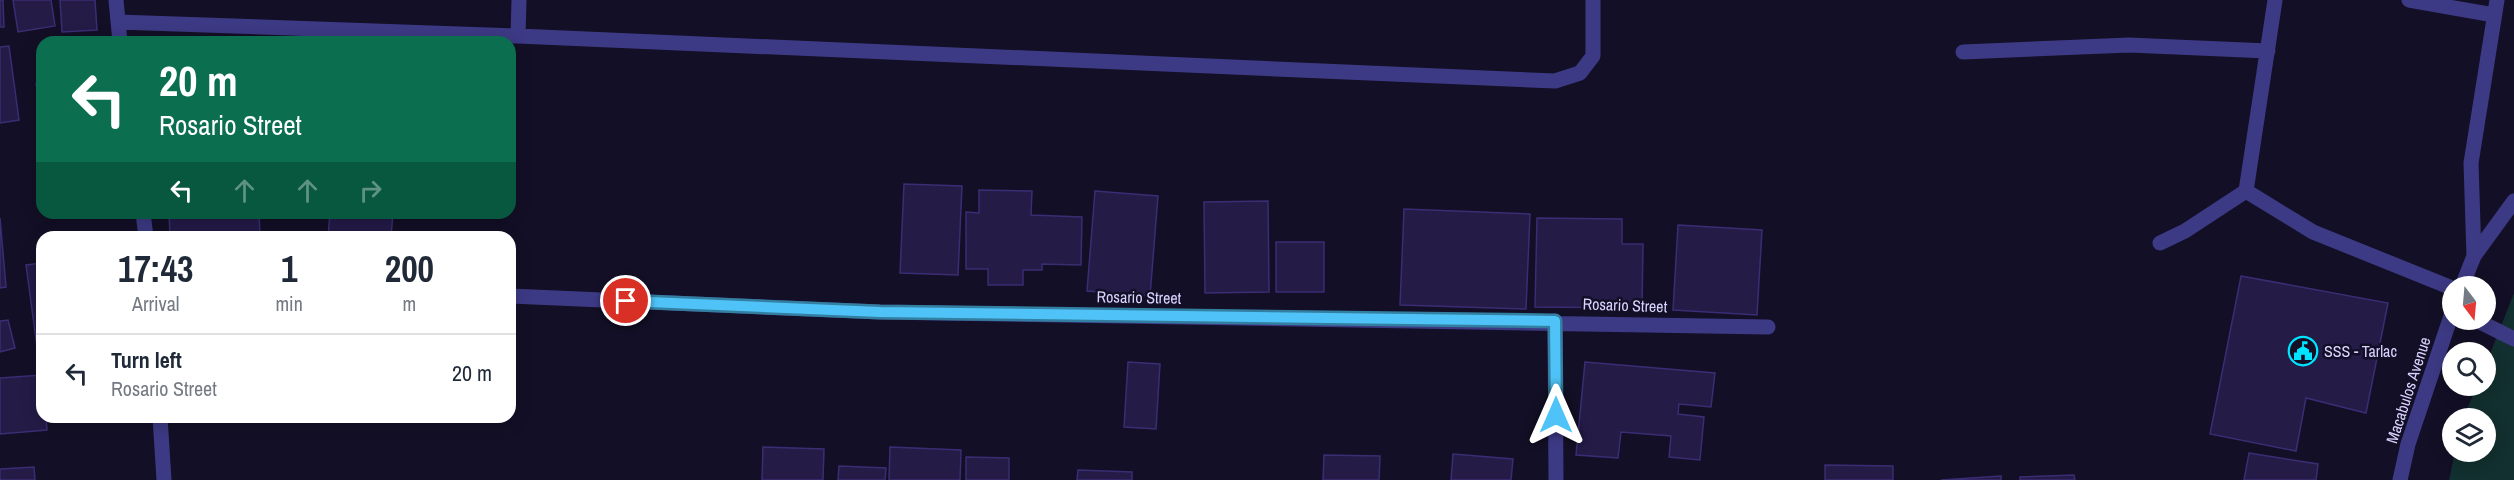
<!DOCTYPE html>
<style>
:root{--surface:#fff;--page:#f6f6f7;--text:#1f2937;--muted:#747a83;--line:#e0e1e3}
body{margin:0;font-family:"Archivo Narrow",sans-serif;background:var(--page);color:var(--text);height:100vh;display:flex;flex-direction:column;font-size:22px;white-space:nowrap}
*{box-sizing:border-box;margin:0}
p{font-size:20px;color:var(--muted)}
.icon{flex:none;width:33px;height:33px;fill:none;stroke:currentColor;stroke-width:2;stroke-linecap:round;stroke-linejoin:round}
.map{position:relative;flex:1;overflow:hidden}
.details{position:absolute;left:36px;top:231px;width:480px;height:192px;display:flex;flex-direction:column;background:var(--surface);border-radius:18px;box-shadow:0 3px 15px #0003}
.details>*{flex:none}
.top-card{position:absolute;left:36px;top:36px;width:480px;height:183px;border-radius:18px;box-shadow:0 3px 15px #0003;background:#0b6e4f;color:#fff;overflow:hidden}
.needle{width:39px;rotate:164deg}
.controls{position:absolute;left:2442px;top:276px;display:grid;gap:12px}
.controls a{display:grid;place-items:center;width:54px;height:54px;border-radius:50%;background:var(--surface);box-shadow:0 3px 15px #0003;font-size:30px}
.pin{position:absolute;display:grid;place-items:center;width:51px;height:51px;color:#fff;margin:-26px;border:3px solid #fff;border-radius:50%;box-shadow:0 2px 6px #0007}
.me{position:absolute;width:66px;margin:-33px;rotate:0deg;stroke-linejoin:round;filter:drop-shadow(0 0 4px #0008)}
.turn{display:flex;align-items:center;gap:21px;height:126px;padding:0 24px;font-size:27px}
.turn .icon{width:78px;height:78px;stroke-width:2.5}
.turn b{display:block;font-size:42px;line-height:51px}
.lanes{display:flex;align-items:center;height:57px;padding:0 24px;background:#0003;justify-content:center;gap:30px;direction:ltr}
.lanes .off{opacity:.35}
.eta{display:flex;justify-content:space-evenly;align-items:center;height:102px;text-align:center}
.eta b{font-size:36px;font-weight:700;line-height:42px}
ul{padding:0;list-style:none}
li{display:flex;align-items:center;gap:18px;height:78px;padding:0 24px;border-top:2px solid var(--line)}
li div{flex:1}
li b{display:block;font-size:22px}
li em{font-style:normal}
.map>svg:first-child{display:block}
.green{fill:#12302f}
.building{fill:#241b47;stroke:#3b2d73;stroke-width:1.5}
.lines{fill:none;stroke-linecap:round;stroke-linejoin:round}
.minor{stroke:#3d3a85;stroke-width:15}
.route-casing{stroke:#337fa1;stroke-width:15}
.route{stroke:#4fc3f7;stroke-width:10}
.labels{text-anchor:middle;stroke-width:5;stroke-linejoin:round;paint-order:stroke}
.street-label{font-size:16px;fill:#d9d4ff;stroke:#130f26}
.poi-label{font-size:16px;fill:#d9d4ff;stroke:#130f26;text-anchor:start}
</style>
<div class="map">
<svg width="2514" height="480" viewBox="0 0 2514 480">
<rect width="100%" height="100%" fill="#130f26"/>
<path class="green" d="M2514 293V480H2449L2455 452H2486V418H2463L2477 386H2486V364Z"/>
<path class="building" d="M0 0H3L4 27H0Z
M13 0H51L55 26 18 32Z
M60 0H95L97 30 62 32Z
M9 46 19 120 0 123V47Z
M42 83V106L36 84Z
M904 184 962 186 958 275 900 273Z
M979 190 1032 191 1031 215 1082 217 1081 265 1042 264V270H1023V285H988V269H966V212L979 213Z
M1095 191 1158 196 1150 296 1087 291Z
M1268 201 1269 292 1205 293 1204 202Z
M1404 209 1530 214 1526 309 1400 305Z
M169 213H259L260 237H170Z
M330 213H393L391 237H328Z
M0 218 6 287 0 288Z
M1537 218 1622 219V244H1643L1642 308 1535 307Z
M1678 225 1762 230 1757 315 1673 310Z
M1276 242H1324V292H1276Z
M42 263V346L37 347 26 265Z
M2241 276 2388 303 2366 413 2306 398 2296 451 2210 434Z
M8 320 15 348 0 352V321Z
M1128 362 1160 364 1156 429 1124 427Z
M1585 362 1715 373 1711 407 1679 404 1678 414 1704 417 1700 460 1669 457 1671 436 1621 432 1618 458 1576 455Z
M42 375V417H46L47 430 0 434V378Z
M763 447 824 449 823 480H762Z
M890 447 961 450 960 480H889Z
M2249 453 2318 464 2316 480H2244Z
M1453 454 1513 459 1511 480H1451Z
M1324 455 1380 456 1379 480H1323Z
M966 457 1009 458V480H966Z
M1825 465 1893 466V480H1825Z
M839 466 886 468 885 480H838Z
M34 467 35 480H0V469Z
M1078 470 1132 472V480H1077Z
M2074 475 2075 480H2020V477Z
M2001 476V480H1941Z"/>
<g class="lines">
<path class="minor" d="M116 0 120 42
M2275 0 2246 191 2313 232 2452 288
M2409 0 2494 15
M118 22 518 36 519 0
M518 36 1555 81 1580 73 1593 56V0
M1963 52 2129 45 2268 51
M143 213 146 237
M2160 243 2185 231 2246 191
M2474 256 2471 163 2497 0
M2462 286 2474 256 2514 201
M510 296 880 312 1768 327
M2476 320 2514 339
M1555 321 1556 480
M160 417 164 480
M2400 480 2408 444 2452 313"/>
</g>
<g class="lines">
<g class="route-casing">
<path id="route" d="M626 301 880 312 1555 321 1556 415"/>
</g>
<use href="#route" class="route"/>
</g>
<defs>
<g id="civic-ring" transform="scale(1.5)"><circle r="9.5" fill="#130f26" stroke="#00e5ff" stroke-width="1.5"/><path d="M-.6-6.5H3V-4.5H.6V-3L4-1V1h2V6H-6V1h2V-1L-.6-3ZM-1.2 2.5V6h2.4V2.5Z" fill="#00e5ff"/></g>
</defs>
<g fill-rule="evenodd">
<use href="#civic-ring" x="2303" y="351"/>
</g>
<g class="labels">
<g class="street-label">
<text transform="translate(1139 297) rotate(1)" y="6">Rosario Street</text>
<text transform="translate(1625 305) rotate(2)" y="6">Rosario Street</text>
<text transform="translate(2408 390) rotate(-72)" y="6">Macabulos Avenue</text>
</g>
<g class="poi-label">
<text x="2324" y="357">SSS - Tarlac</text>
</g>
</g>
</svg>
<div class="controls">
<a><svg class="needle" viewBox="-14 -14 28 28"><path d="M0-13l5 13h-10z" fill="#e53935"/><path d="M0 13l5-13h-10z" fill="#747a83"/></svg></a>
<a><svg class="icon" aria-label="search" viewBox="0 0 24 24"><circle cx="10" cy="10" r="6"/><path d="M15 15l6 6"/></svg></a>
<a><svg class="icon" aria-label="layers" viewBox="0 0 24 24"><path d="M12 4l9 5-9 5-9-5zM3 14l9 5 9-5"/></svg></a>
</div>
<div class="pin" style="left:626px;top:301px;background:#d93025"><svg class="icon" aria-label="arrive" viewBox="0 0 24 24"><path d="M6 21V4h12l-3 4 3 4H6"/></svg></div>
<svg class="me" style="left:1556px;top:415px" viewBox="-20 -20 40 40"><path d="M0-17L14 15 0 8-14 15z" fill="#4fc3f7" stroke="#fff" stroke-width="4"/></svg>
<div class="top-card">
<div class="turn"><svg class="icon" aria-label="left" viewBox="0 0 24 24"><path d="M17 20v-9H6M10 6l-5 5 5 5"/></svg><div><b>20 m</b>Rosario Street</div></div>
<div class="lanes"><svg class="icon" aria-label="left" viewBox="0 0 24 24"><path d="M17 20v-9H6M10 6l-5 5 5 5"/></svg><svg class="icon off" aria-label="ahead" viewBox="0 0 24 24"><path d="M12 20V5M6 11l6-6 6 6"/></svg><svg class="icon off" aria-label="ahead" viewBox="0 0 24 24"><path d="M12 20V5M6 11l6-6 6 6"/></svg><svg class="icon off" aria-label="right" viewBox="0 0 24 24"><path d="M7 20v-9h11M14 6l5 5-5 5"/></svg></div>
</div>
<section class="details">
<div class="eta">
<div><b>17:43</b><p>Arrival</p></div>
<div><b>1</b><p>min</p></div>
<div><b>200</b><p>m</p></div>
</div>
<ul>
<li><svg class="icon" aria-label="left" viewBox="0 0 24 24"><path d="M17 20v-9H6M10 6l-5 5 5 5"/></svg><div><b>Turn left</b><p>Rosario Street</p></div><em>20 m</em></li>
</ul>
</section>
</div>
